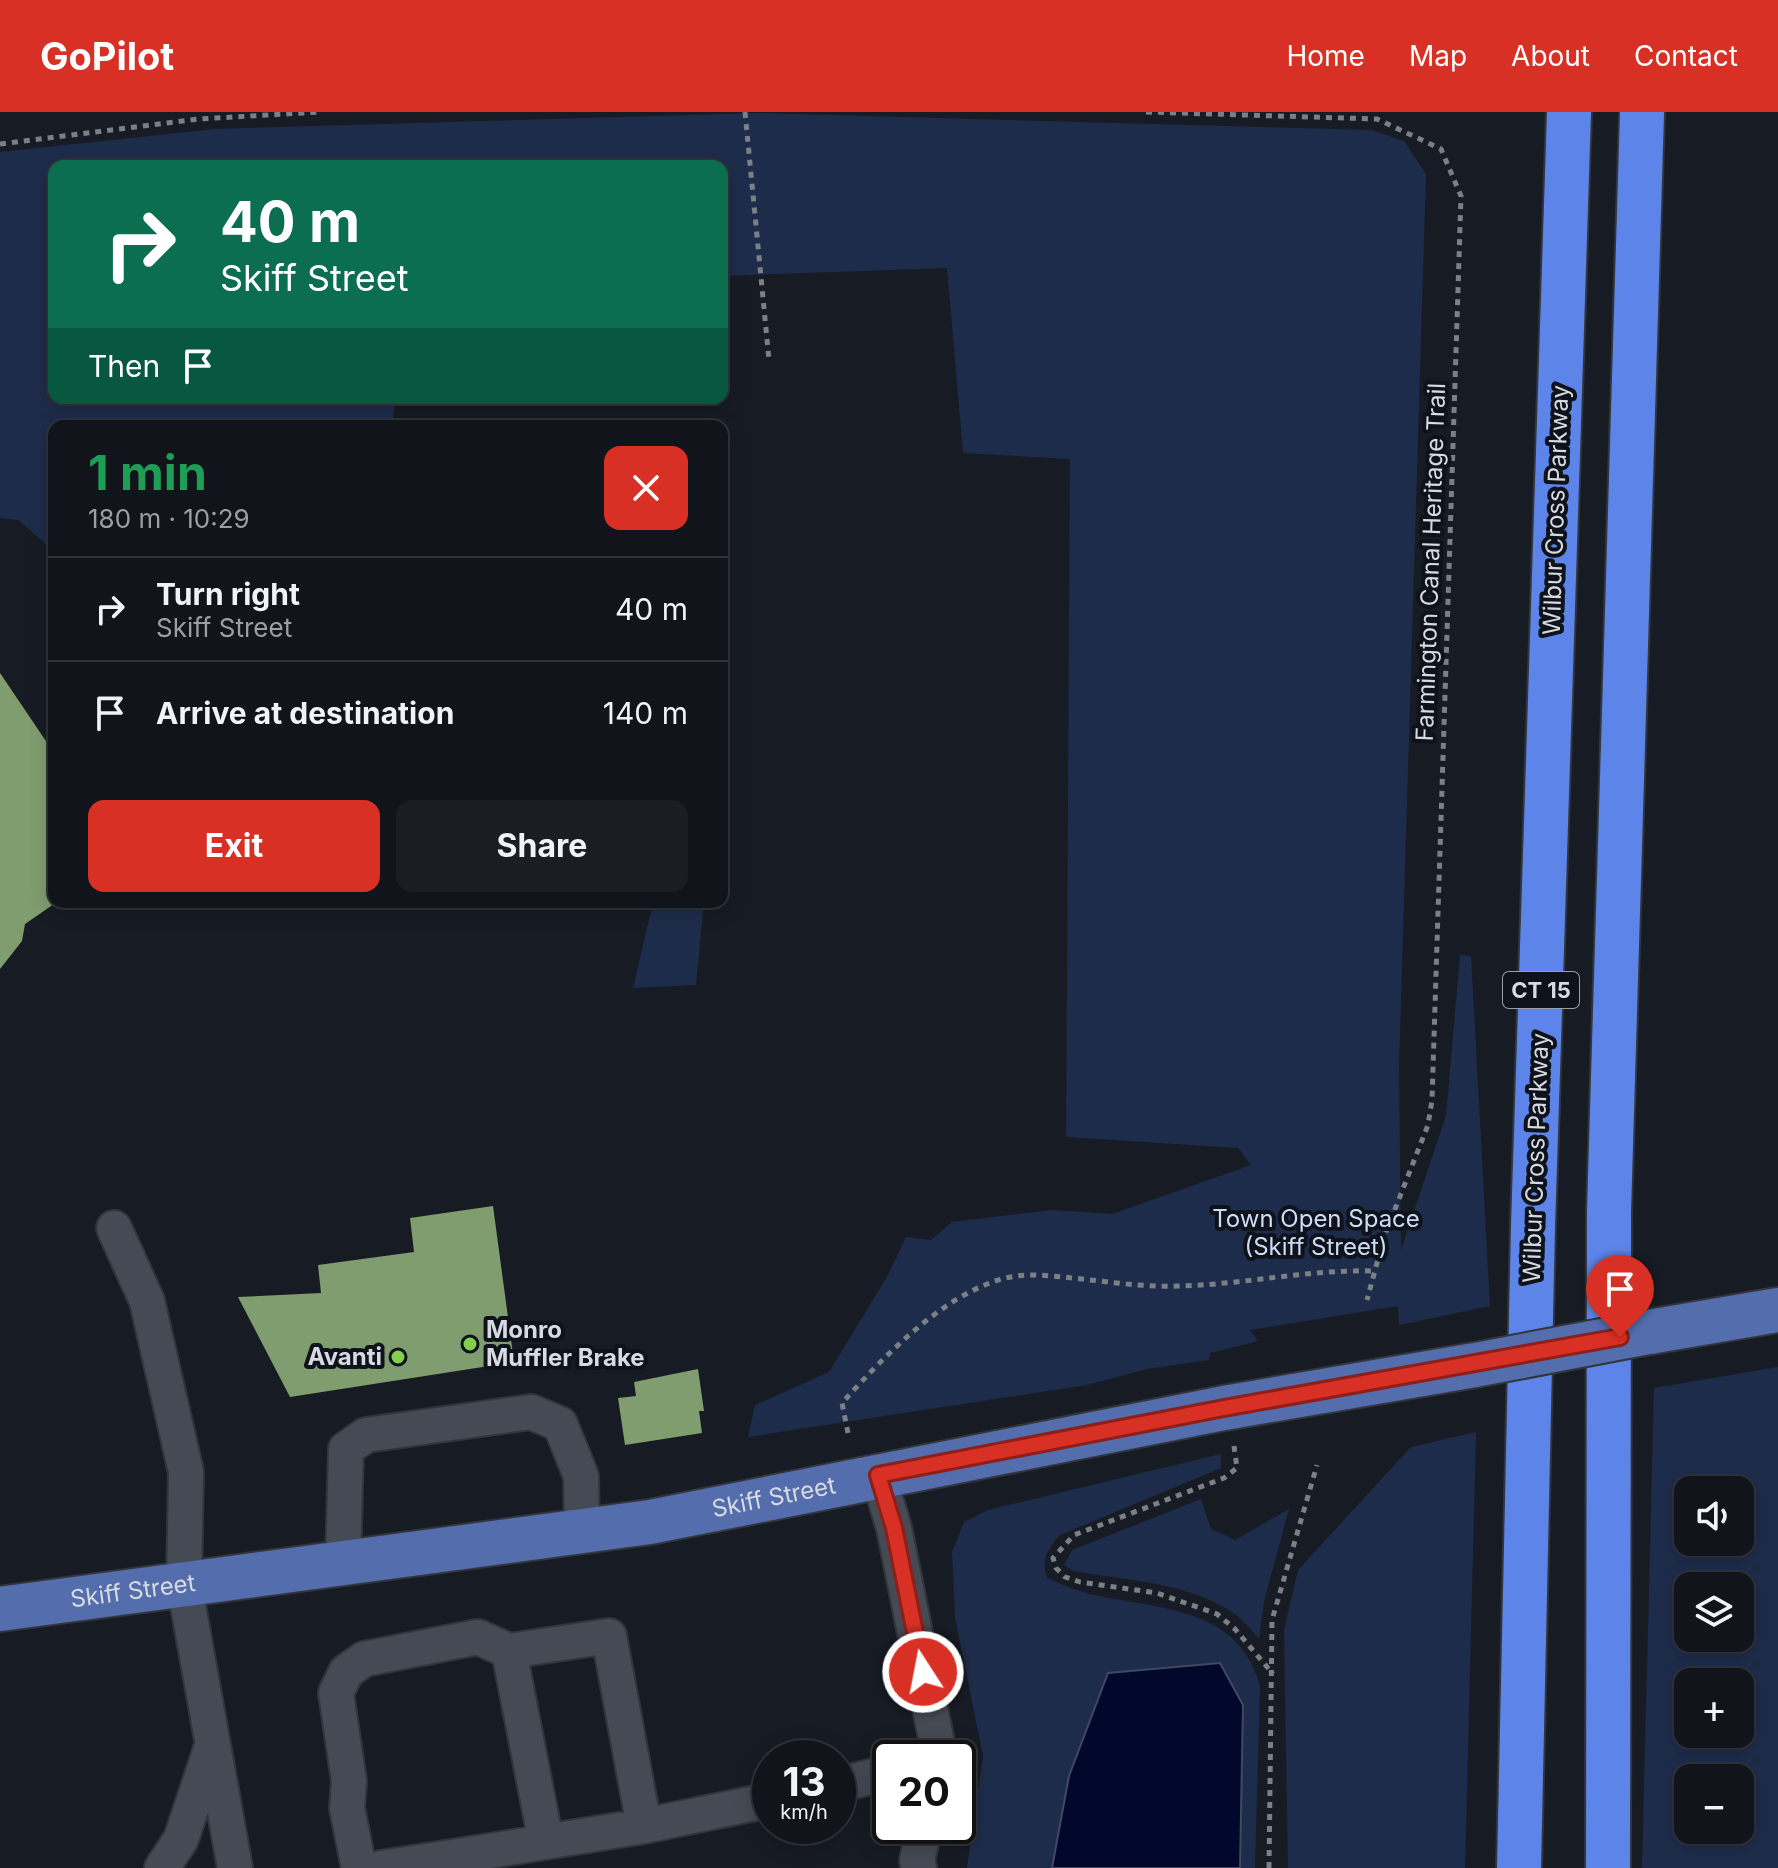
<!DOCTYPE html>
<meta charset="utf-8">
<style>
:root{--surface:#11141a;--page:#1a1d23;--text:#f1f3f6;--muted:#9c9ea2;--line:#303339;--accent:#d93025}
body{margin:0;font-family:Inter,sans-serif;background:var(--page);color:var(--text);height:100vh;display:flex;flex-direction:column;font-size:30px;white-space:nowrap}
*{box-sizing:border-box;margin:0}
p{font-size:26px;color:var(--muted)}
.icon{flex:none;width:44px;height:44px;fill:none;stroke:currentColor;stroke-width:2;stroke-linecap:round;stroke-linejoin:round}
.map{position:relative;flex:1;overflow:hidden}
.drawer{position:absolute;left:48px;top:308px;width:680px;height:488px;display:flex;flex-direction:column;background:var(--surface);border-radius:16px;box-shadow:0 4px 20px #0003,0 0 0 2px var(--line)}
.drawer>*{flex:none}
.guide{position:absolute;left:48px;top:48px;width:680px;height:244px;border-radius:16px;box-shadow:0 4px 20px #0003,0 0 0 2px var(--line);background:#0b6e4f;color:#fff;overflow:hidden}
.tools{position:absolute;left:1674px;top:1364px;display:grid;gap:16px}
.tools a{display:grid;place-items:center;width:80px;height:80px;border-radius:16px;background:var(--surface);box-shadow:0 4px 20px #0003,0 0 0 2px var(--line);font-size:40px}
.speed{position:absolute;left:752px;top:1628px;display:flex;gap:16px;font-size:40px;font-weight:700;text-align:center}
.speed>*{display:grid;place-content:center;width:104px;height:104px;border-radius:50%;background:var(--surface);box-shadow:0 4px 20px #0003,0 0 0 2px var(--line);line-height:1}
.speed small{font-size:20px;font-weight:400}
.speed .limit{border:4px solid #111;border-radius:12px;background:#fff;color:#111}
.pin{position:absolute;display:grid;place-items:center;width:68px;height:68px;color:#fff;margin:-82px -34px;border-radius:50% 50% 50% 0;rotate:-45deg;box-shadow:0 0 8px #0007}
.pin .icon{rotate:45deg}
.me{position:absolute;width:88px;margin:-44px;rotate:349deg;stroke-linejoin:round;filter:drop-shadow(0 0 6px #0008)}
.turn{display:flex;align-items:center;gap:28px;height:168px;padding:0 40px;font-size:36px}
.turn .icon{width:104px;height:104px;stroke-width:2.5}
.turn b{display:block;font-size:56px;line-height:68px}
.then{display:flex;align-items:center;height:76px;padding:0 40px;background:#0003;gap:16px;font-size:30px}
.round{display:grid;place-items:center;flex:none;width:84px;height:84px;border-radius:16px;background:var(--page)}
.headline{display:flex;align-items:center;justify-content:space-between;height:136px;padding:0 40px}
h1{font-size:48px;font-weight:700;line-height:60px;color:#1e9e55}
.primary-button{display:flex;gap:16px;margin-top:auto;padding:16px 40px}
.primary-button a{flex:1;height:92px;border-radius:16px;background:var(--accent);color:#fff;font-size:32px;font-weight:700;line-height:92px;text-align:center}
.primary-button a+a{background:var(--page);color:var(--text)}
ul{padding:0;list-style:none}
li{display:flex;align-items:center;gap:24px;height:104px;padding:0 40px;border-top:2px solid var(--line)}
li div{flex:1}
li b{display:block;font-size:30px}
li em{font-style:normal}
header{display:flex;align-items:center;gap:48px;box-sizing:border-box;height:112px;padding:0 40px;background:var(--accent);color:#fff}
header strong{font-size:38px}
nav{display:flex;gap:44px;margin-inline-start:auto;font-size:28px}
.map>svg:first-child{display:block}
.green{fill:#1e2c4b;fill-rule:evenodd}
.water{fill:#02082c;stroke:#424762;stroke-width:2}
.building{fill:#809d6f}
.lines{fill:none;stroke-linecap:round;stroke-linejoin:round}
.minor-casing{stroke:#32353b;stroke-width:38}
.major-casing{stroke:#32353b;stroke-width:48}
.highway-casing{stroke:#32353b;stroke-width:48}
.path{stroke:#7b7f86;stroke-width:5;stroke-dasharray:6 6;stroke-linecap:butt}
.minor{stroke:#454a54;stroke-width:34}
.major{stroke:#536dad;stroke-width:44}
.highway{stroke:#5d85e9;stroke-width:44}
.major-bridge-casing{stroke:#32353b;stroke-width:48;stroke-linecap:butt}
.major-bridge{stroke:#536dad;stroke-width:44}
.route-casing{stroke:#8d1f18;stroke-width:20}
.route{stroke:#d93025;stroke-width:14}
.poi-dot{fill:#84cf4d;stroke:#0e121a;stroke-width:3}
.labels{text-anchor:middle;stroke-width:8;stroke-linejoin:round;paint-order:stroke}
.shield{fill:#0e121a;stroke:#9b9ea5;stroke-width:2}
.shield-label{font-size:22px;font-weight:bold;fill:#d7dae0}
.street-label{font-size:24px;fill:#d7dae0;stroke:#0e121a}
.park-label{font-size:24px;fill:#cedbf7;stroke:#0e121a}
.poi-label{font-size:24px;font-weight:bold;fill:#d7dae0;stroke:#0e121a;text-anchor:start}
</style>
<header>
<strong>GoPilot</strong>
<nav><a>Home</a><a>Map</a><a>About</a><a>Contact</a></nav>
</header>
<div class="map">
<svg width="1778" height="1756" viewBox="0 0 1778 1756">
<rect width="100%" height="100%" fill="#171b23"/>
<path class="green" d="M758 1 1372 18 1404 29 1426 62 1399 955 1401 1138 1446 1004 1460 843 1471 844 1490 1194 1399 1213 1398 1194 1250 1218 1258 1229 1210 1241 1209 1248 1147 1257 1087 1273 748 1325 755 1293 829 1260 888 1163 906 1125 931 1128 952 1110 1052 1098 1112 1102 1251 1053 1238 1036 1066 1025 1070 347 963 341 947 156 722 164V54H54V286H395L393 314H54V439L18 408 0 406V40L215 17Z
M653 790H704L696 873 633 876Z
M1778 1255V1756H1642L1654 1276ZM1740 1378V1430H1688V1378ZM1740 1474V1526H1688V1474ZM1740 1570V1622H1688V1570ZM1688 1666H1740V1718H1688Z
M1476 1320 1465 1756H1288L1284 1518 1298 1458 1411 1335Z
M1221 1342V1356L1060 1423C1048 1437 1041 1446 1047 1465 1115 1506 1233 1473 1260 1574L1255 1756H967L983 1644 955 1505 952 1440 964 1410 988 1398Z
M1201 1387 1211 1417 1235 1428 1289 1397 1264 1489 1259 1527C1221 1471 1134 1470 1073 1459L1064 1453 1072 1438Z"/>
<path class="water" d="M1220 1551 1243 1593 1240 1756H1052L1069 1664 1108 1561Z"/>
<path class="building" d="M0 561 54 641V792L25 812 22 829 0 857Z
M493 1094 514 1250 290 1285 238 1185 321 1181 318 1153 414 1140 410 1106Z
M698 1257 704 1299H699L702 1321 625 1333 618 1286 636 1284 634 1270Z"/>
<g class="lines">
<g class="minor-casing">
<path id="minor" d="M114 1116 147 1189 186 1360 184 1471 235 1756
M878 1363 894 1416 940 1646
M343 1452 346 1337 366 1323 531 1300 560 1312 581 1364 582 1420
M509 1539 546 1730
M838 1673 890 1660
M452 1745 644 1714 770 1688
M162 1756 181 1727 211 1637
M359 1756 347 1696 349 1669 336 1581 346 1560 364 1547 478 1525 509 1539 609 1524 644 1714
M381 1756 452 1745 456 1756
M919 1756 917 1748 925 1714"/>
</g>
<g class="major-casing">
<g id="major">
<path d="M1649 1220 1778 1198"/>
<path id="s1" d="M0 1497 650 1410 1224 1296 1475 1253"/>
</g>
</g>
<g class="highway-casing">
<path id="highway" d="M1519 1756 1533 1114 1569 0
M1608 1756 1609 1099 1642 0"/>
</g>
<path class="path" d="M745 0 769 248
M1146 0 1377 7 1441 37 1461 84 1432 988 1428 1013 1384 1125 1367 1188
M0 32 199 7 320 0
M848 1321 842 1291C887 1241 963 1160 1035 1163 1084 1165 1132 1176 1181 1174 1247 1172 1310 1157 1376 1159
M1234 1334 1237 1356 1224 1366 1074 1423 1053 1446 1056 1456 1065 1465 1080 1470 1157 1481 1217 1502 1235 1517 1273 1562
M1269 1756 1272 1508 1317 1353"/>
<use href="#minor" class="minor"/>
<use href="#major" class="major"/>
<use href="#highway" class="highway"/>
<g class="major-bridge-casing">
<path id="major-bridge" d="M1475 1253 1649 1220"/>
</g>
<use href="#major-bridge" class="major-bridge"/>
</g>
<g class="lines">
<g class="route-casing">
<path id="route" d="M923 1560 894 1416 878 1363 1224 1296 1620 1225"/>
</g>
<use href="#route" class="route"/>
</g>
<g class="poi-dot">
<circle cx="470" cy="1232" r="8"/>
<circle cx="398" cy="1245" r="8"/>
</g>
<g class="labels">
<rect class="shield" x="1503" y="860" width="76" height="36" rx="6"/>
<g class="shield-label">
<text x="1541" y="886">CT 15</text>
</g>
<g class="street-label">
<text transform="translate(1556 398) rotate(-88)" y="8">Wilbur Cross Parkway</text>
<text transform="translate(1431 450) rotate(-88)" y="8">Farmington Canal Heritage Trail</text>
<text transform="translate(1536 1046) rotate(-88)" y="8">Wilbur Cross Parkway</text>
<text dy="8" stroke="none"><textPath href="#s1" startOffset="782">Skiff Street</textPath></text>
<text dy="8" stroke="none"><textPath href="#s1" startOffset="134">Skiff Street</textPath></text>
</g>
<g class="park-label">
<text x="1316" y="1115">Town Open Space<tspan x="1316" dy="28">(Skiff Street)</tspan></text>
</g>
<g class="poi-label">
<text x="486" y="1226">Monro<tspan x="486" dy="28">Muffler Brake</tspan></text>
<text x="382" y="1253" text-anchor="end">Avanti</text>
</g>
</g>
</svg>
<div class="tools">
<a><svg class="icon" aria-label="sound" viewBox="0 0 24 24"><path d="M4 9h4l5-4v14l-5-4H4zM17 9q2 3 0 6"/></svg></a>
<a><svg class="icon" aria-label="layers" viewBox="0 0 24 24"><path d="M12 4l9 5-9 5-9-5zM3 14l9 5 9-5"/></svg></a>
<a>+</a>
<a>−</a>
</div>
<div class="speed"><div>13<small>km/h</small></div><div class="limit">20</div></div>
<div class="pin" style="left:1620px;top:1225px;background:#d93025"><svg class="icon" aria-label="arrive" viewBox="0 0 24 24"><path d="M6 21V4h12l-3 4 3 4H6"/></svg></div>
<svg class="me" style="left:923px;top:1560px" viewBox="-20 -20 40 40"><circle r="17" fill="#d93025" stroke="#fff" stroke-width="3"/><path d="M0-11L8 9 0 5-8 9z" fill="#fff"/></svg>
<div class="guide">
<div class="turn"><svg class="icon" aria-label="right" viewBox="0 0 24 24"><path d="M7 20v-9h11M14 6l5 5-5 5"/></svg><div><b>40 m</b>Skiff Street</div></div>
<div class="then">Then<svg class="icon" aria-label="arrive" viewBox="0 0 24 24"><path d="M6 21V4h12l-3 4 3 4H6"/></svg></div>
</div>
<section class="drawer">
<div class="headline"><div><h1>1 min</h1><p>180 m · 10:29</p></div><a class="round" style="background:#d93025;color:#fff"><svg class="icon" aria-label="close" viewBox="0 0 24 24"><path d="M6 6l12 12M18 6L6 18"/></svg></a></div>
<ul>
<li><svg class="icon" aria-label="right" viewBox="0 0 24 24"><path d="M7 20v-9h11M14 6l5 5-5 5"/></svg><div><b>Turn right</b><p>Skiff Street</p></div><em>40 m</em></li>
<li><svg class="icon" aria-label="arrive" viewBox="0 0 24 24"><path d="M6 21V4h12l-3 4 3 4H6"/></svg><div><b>Arrive at destination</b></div><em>140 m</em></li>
</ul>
<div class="primary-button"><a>Exit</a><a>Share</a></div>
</section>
</div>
